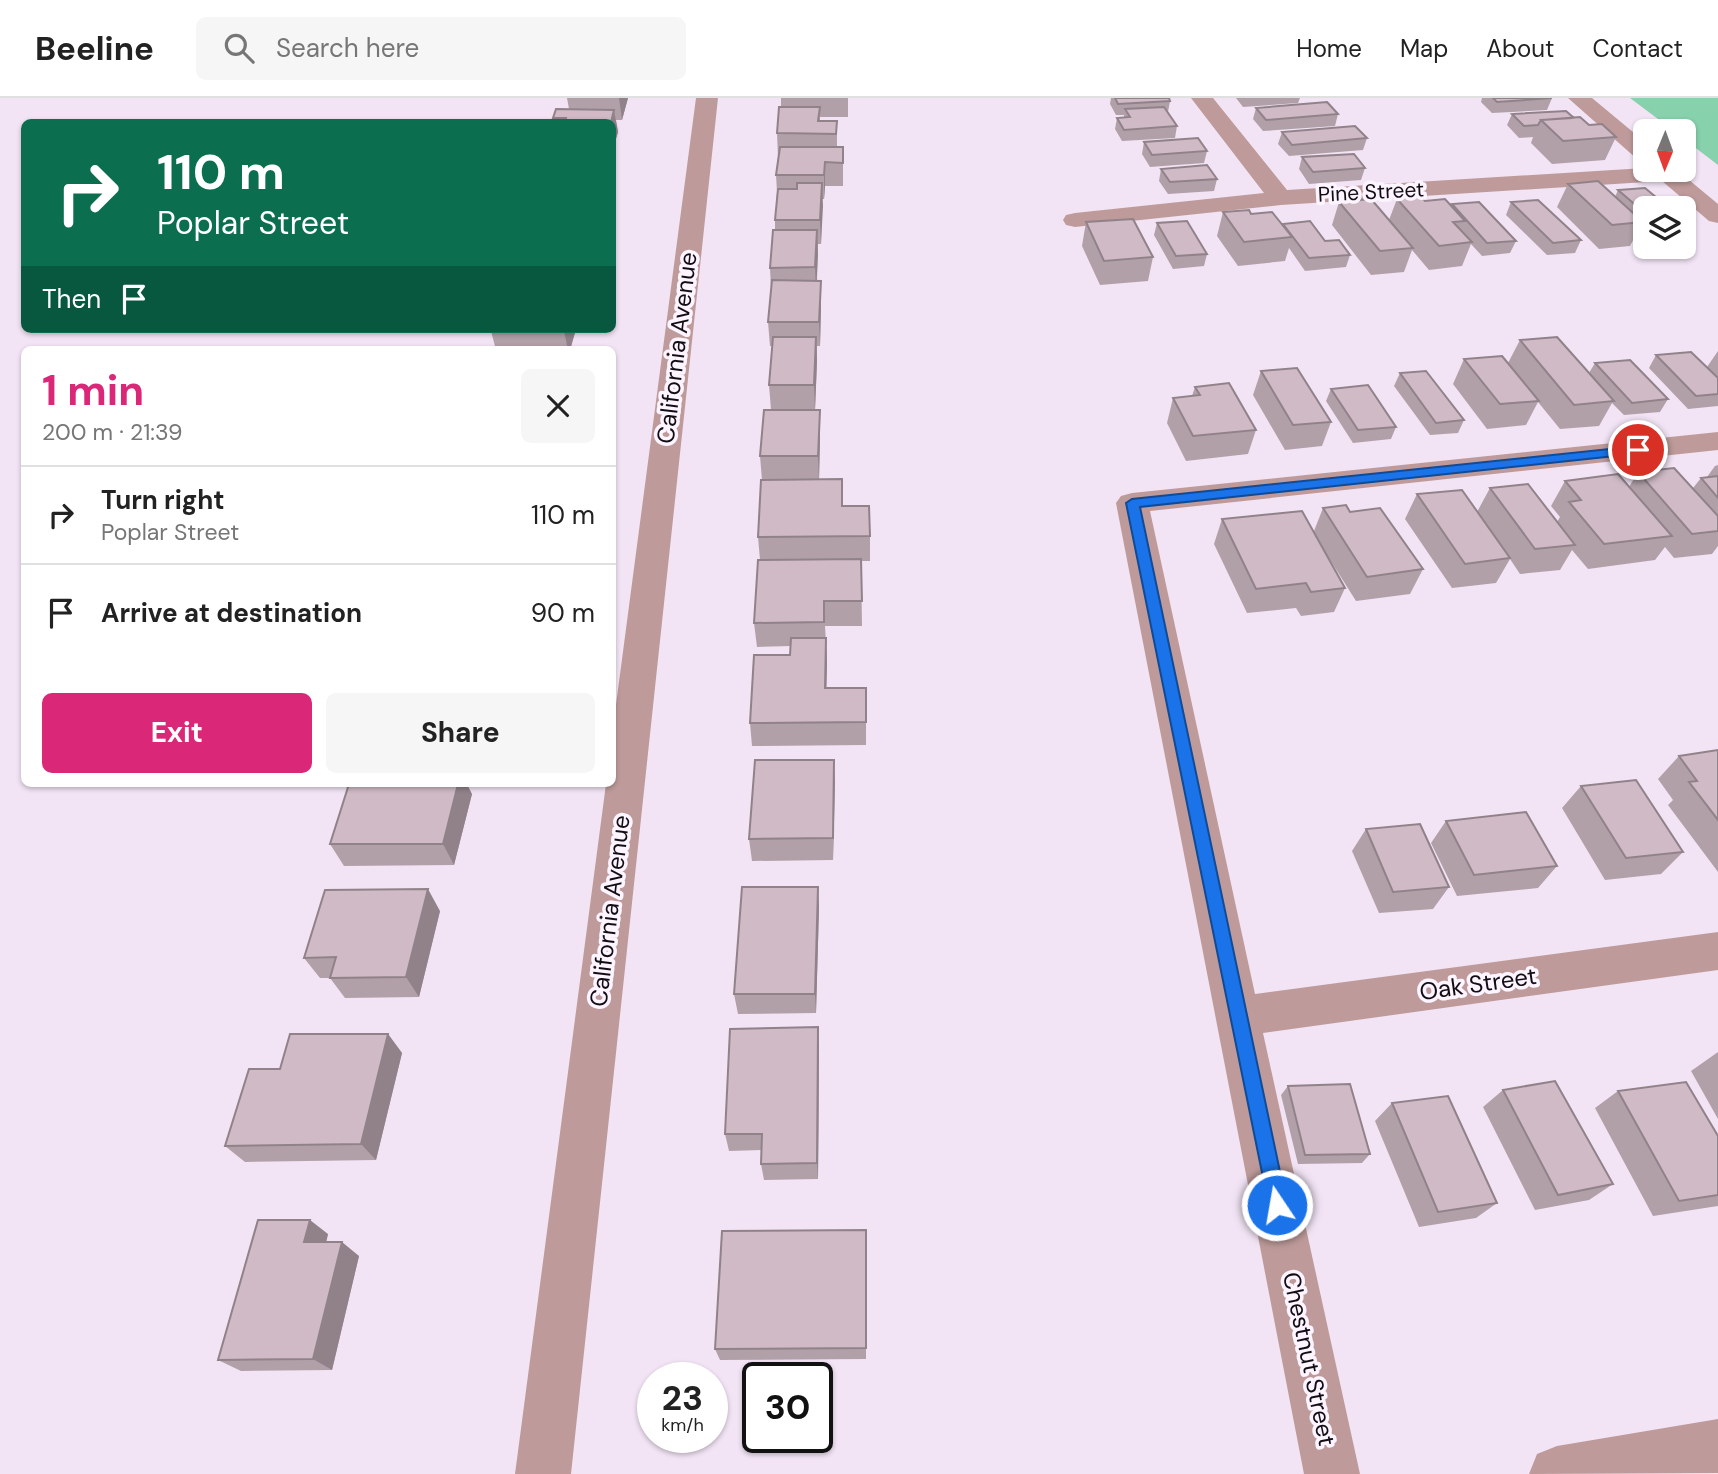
<!DOCTYPE html>
<meta charset="utf-8">
<style>
:root{--surface:#fff;--page:#f6f6f6;--text:#222;--muted:#767676;--line:#e0e0e0;--accent:#db2777}
body{margin:0;font-family:"DM Sans",sans-serif;background:var(--page);color:var(--text);height:100vh;display:flex;flex-direction:column;font-size:26px;white-space:nowrap}
*{box-sizing:border-box;margin:0}
p{font-size:23px;color:var(--muted)}
.icon{flex:none;width:38px;height:38px;fill:none;stroke:currentColor;stroke-width:2;stroke-linecap:round;stroke-linejoin:round}
.map{position:relative;flex:1;overflow:hidden}
.side{position:absolute;left:21px;top:248px;width:595px;height:441px;display:flex;flex-direction:column;background:var(--surface);border-radius:10px;box-shadow:0 2px 5px #0004}
.side>*{flex:none}
.banner{position:absolute;left:21px;top:21px;width:595px;height:214px;border-radius:10px;box-shadow:0 2px 5px #0004;background:#0b6e4f;color:#fff;overflow:hidden}
.needle{width:46px;rotate:181deg}
.fabs{position:absolute;left:1633px;top:21px;display:grid;gap:14px}
.fabs a{display:grid;place-items:center;width:63px;height:63px;border-radius:10px;background:var(--surface);box-shadow:0 2px 5px #0004;font-size:35px}
.speed{position:absolute;left:637px;top:1264px;display:flex;gap:14px;font-size:35px;font-weight:700;text-align:center}
.speed>*{display:grid;place-content:center;width:91px;height:91px;border-radius:50%;background:var(--surface);box-shadow:0 2px 5px #0004;line-height:1}
.speed small{font-size:18px;font-weight:400}
.speed .limit{border:4px solid #111;border-radius:10px;background:#fff;color:#111}
.pin{position:absolute;display:grid;place-items:center;width:60px;height:60px;color:#fff;margin:-30px;border:4px solid #fff;border-radius:50%;box-shadow:0 2px 7px #0007}
.me{position:absolute;width:77px;margin:-38px;rotate:348deg;stroke-linejoin:round;filter:drop-shadow(0 0 5px #0008)}
.turn{display:flex;align-items:center;gap:24px;height:147px;padding:0 21px;font-size:32px}
.turn .icon{width:91px;height:91px;stroke-width:2.5}
.turn b{display:block;font-size:49px;line-height:60px}
.then{display:flex;align-items:center;height:66px;padding:0 21px;background:#0003;gap:14px;font-size:26px}
.round{display:grid;place-items:center;flex:none;width:74px;height:74px;border-radius:10px;background:var(--page)}
.headline{display:flex;align-items:center;justify-content:space-between;height:119px;padding:0 21px}
h1{font-size:42px;font-weight:700;line-height:52px;color:var(--accent)}
.button{display:flex;gap:14px;margin-top:auto;padding:14px 21px}
.button a{flex:1;height:80px;border-radius:10px;background:var(--accent);color:#fff;font-size:28px;font-weight:700;line-height:80px;text-align:center}
.button a+a{background:var(--page);color:var(--text)}
ul{padding:0;list-style:none}
li{display:flex;align-items:center;gap:21px;height:98px;padding:0 21px;border-top:2px solid var(--line)}
li div{flex:1}
li b{display:block;font-size:26px}
li em{font-style:normal}
header{display:flex;align-items:center;gap:42px;box-sizing:border-box;height:98px;padding:0 35px;background:var(--surface);border-bottom:2px solid var(--line)}
header strong{font-size:33px}
nav{display:flex;gap:38px;margin-inline-start:auto;font-size:24px}
.search{width:490px;height:63px;background:var(--page);display:flex;align-items:center;gap:18px;box-sizing:border-box;padding:0 24px;border-radius:10px;color:var(--muted);font-size:26px}
.map>svg:first-child{display:block}
.green{fill:#87d1ad}
.lines{fill:none;stroke-linecap:round;stroke-linejoin:round}
.street{fill:#be9b9a;fill-rule:evenodd}
.wall{fill:#b2a0a9}
.shaded-wall{fill:#91828a}
.building{fill:#cfbac5;stroke:#91828a;stroke-width:2}
.route{fill:#1a73e8;stroke:#114b97;stroke-width:2}
.labels{text-anchor:middle;stroke-width:7;stroke-linejoin:round;paint-order:stroke}
.far-street-label{font-size:21px;fill:#120d13;stroke:#fcf4fe}
.street-label{font-size:24px;fill:#120d13;stroke:#fcf4fe}
</style>
<header>
<strong>Beeline</strong>
<div class="search"><svg class="icon" aria-label="search" viewBox="0 0 24 24"><circle cx="10" cy="10" r="6"/><path d="M15 15l6 6"/></svg>Search here</div>
<nav><a>Home</a><a>Map</a><a>About</a><a>Contact</a></nav>
</header>
<div class="map">
<svg width="1718" height="1376" viewBox="0 0 1718 1376">
<rect width="100%" height="100%" fill="#f2e4f5"/>
<path class="green" d="M1630 0H1718V67L1684 41V33H1674Z"/>
<g class="lines">
<path class="street" d="M696 0H718L571 1376H515L606 686H612V637Z
M1191 0H1213L1287 92 1645 70 1677 72 1718 106V125L1709 123 1662 83 1281 107 1075 129 1066 127 1063 122 1066 117 1075 115 1264 95Z
M1568 0H1592L1645 44V63L1637 61Z
M1718 334V352L1150 413 1255 896 1718 834V872L1263 935 1360 1376H1304L1116 405 1121 398 1132 395Z
M1718 1321V1375L1529 1376 1537 1356 1557 1348Z"/>
</g>
<path class="wall" d="M567 0H628L622 22H616L618 34 612 54V24H554L553 20 569 11Z
M781 0H848V19H820V23H837V49H843V88H825L824 101H822L821 146H818L817 183 821 207 820 248H817V263L815 312H771L769 287 772 248H770L768 224 771 191 770 170 775 132V122L777 94 776 77 778 59 777 35 781 9Z
M1111 0H1169L1170 3 1168 14 1177 28 1175 40 1122 43 1115 31 1117 20 1124 19V17H1116L1110 6Z
M1236 0H1300L1298 5 1243 9Z
M1482 0H1552L1547 12 1492 15 1481 4Z
M1256 10 1338 16 1335 28 1263 33 1253 21Z
M1512 16 1574 20 1616 39 1605 62 1552 66 1531 45 1533 39 1519 40 1507 27Z
M1282 34 1367 40 1363 52 1289 58 1278 46Z
M1144 44 1207 53 1204 65 1150 69 1142 56Z
M1302 59 1365 70 1361 82 1309 86 1299 71Z
M1161 71 1217 81 1214 93 1168 96 1159 83Z
M1568 86 1615 99 1618 92 1645 110V133L1640 129 1630 148 1599 151 1557 109Z
M1397 101 1425 103 1451 108 1452 106 1516 143 1510 155 1482 158 1471 146 1462 168 1429 172 1412 152 1404 174 1371 177 1332 127 1339 104 1389 122Z
M1511 104 1581 142 1575 155 1547 157 1506 117Z
M1223 114 1251 116 1283 127V126L1325 143 1350 157 1346 169 1305 173 1289 150 1285 163 1238 168 1217 138Z
M1684 123 1690 129 1684 140Z
M1086 124 1153 159 1148 183 1100 187 1082 148Z
M1157 125 1207 156 1204 168 1173 171 1154 137Z
M576 231 570 252H471H496L491 233Z
M1520 242 1589 275 1595 265 1668 301 1660 314 1624 317 1612 305 1599 328 1560 331 1538 304 1526 327 1487 331 1453 286 1464 261 1508 265Z
M1718 253V308L1688 311 1649 270 1656 257 1707 269Z
M1261 273 1331 324 1322 348 1285 352 1253 297Z
M1400 275 1464 322 1458 335 1430 337 1394 288Z
M1195 289 1256 332 1248 356 1186 363 1167 325 1173 300 1192 298Z
M1331 291 1396 329 1391 341 1353 345 1326 303Z
M820 312V337L819 381 870 438V463H861L862 528H825L827 564 826 590 866 624V647L752 648 750 625 790 557 791 548 757 549 754 525 760 462 758 439 762 382 760 358Z
M1718 367V448L1712 456 1674 460 1665 449 1655 462 1588 471 1572 452 1560 472 1520 476 1510 461 1496 485 1452 490 1405 421 1417 396 1477 414 1490 390 1557 424 1560 419 1551 408 1565 383 1629 389 1638 374 1693 390 1701 380 1707 379 1715 368Z
M1323 410 1350 414 1423 471 1410 496 1356 503 1327 457 1345 490 1334 514 1301 518 1296 510 1247 515 1214 446 1222 421 1314 433Z
M1718 652V774L1668 707 1673 702 1658 681 1679 658Z
M834 662 833 762 752 763 749 741Z
M1581 688 1683 754 1661 776 1605 782 1562 710Z
M472 696 454 767 344 768 330 746Z
M1446 723 1557 768 1538 790 1457 798 1431 745Z
M1366 731 1449 789 1433 811 1379 815 1352 753Z
M818 789 819 810 816 915 738 916 734 896Z
M440 813 419 899 345 900 330 880H320L304 860Z
M818 929 819 948 818 1081 764 1082 761 1066V1052L729 1053 725 1036Z
M388 936 402 955 376 1062 245 1064 225 1048 280 971Z
M1718 954V1021L1691 973Z
M1288 988 1370 1056 1362 1065 1298 1066 1281 997Z
M1503 992 1613 1086 1589 1102 1535 1112 1483 1009Z
M1618 993 1718 1038V1108L1653 1118 1595 1010Z
M1392 1005 1497 1105 1476 1120 1419 1129 1375 1023Z
M866 1132V1261L720 1262 715 1251Z
M328 1136 326 1144 359 1158 332 1272 241 1273 218 1262Z"/>
<path class="shaded-wall" d="M619 0H628L622 22Z
M614 12 618 34 612 54V24H611Z
M825 64V88L824 101V77Z
M822 85 823 108 821 146 820 122Z
M817 132 818 156 816 194 815 169Z
M821 183V207L820 248 819 224Z
M564 231H576L570 252H568L564 233Z
M816 239 817 263 815 312 814 287Z
M820 312V337L819 383 818 358Z
M826 540 827 564 826 613 825 590Z
M834 662 835 685 833 762V740Z
M458 686H467L472 696 454 767 443 746Z
M818 789 819 810 816 915 815 896Z
M428 791 440 813 419 899 406 879Z
M818 929 819 948 818 1081 817 1065Z
M388 936 402 955 376 1062 361 1046Z
M310 1122 328 1136 323 1158 304 1144Z
M342 1144 359 1158 332 1272 313 1261Z"/>
<path class="building" d="M1115 0H1169L1170 3 1118 6Z
M1493 0H1552L1497 4Z
M1327 4 1338 16 1266 22 1256 10Z
M779 9H820L818 23H837L836 36 777 35Z
M1164 9 1177 28 1124 32 1117 20 1130 19 1125 11Z
M556 11 614 12 611 24H565L566 20H553Z
M1566 13 1574 20 1541 22 1538 27 1524 28 1512 16Z
M1580 19 1589 27 1602 26 1616 39 1563 43 1541 22Z
M1355 28 1367 40 1292 47 1282 34Z
M1198 40 1207 53 1152 57 1144 44Z
M780 49H843V65L825 64 824 77H776Z
M1354 56 1365 70 1313 74 1302 59Z
M1207 67 1217 81 1170 84 1161 71Z
M1598 83 1643 124 1612 127 1568 86Z
M797 85H822L820 122H775L778 91H797Z
M1645 90 1669 110H1645V115L1618 92Z
M1421 98 1425 103 1445 101 1465 123 1453 124 1472 144 1439 148 1397 101Z
M1371 101 1413 150 1380 153 1339 104Z
M1538 102 1581 142 1553 145 1511 104Z
M1479 104 1516 143 1487 145 1452 106Z
M1249 112 1251 116 1272 114 1292 139 1244 144 1223 114Z
M1133 121 1153 159 1104 163 1086 124Z
M1187 123 1207 156 1176 158 1157 125Z
M1310 123 1325 143 1339 142 1350 157 1309 160 1283 126Z
M1684 123 1690 129 1684 130Z
M773 132H817L815 169 770 170Z
M772 182 821 183 819 224H768Z
M492 231H564V233H491Z
M773 239H816L814 287H769Z
M1557 239 1614 303 1574 307 1520 242Z
M1691 254 1718 280V296L1696 298 1656 257Z
M1502 258 1539 303 1500 306 1464 261Z
M1630 262 1668 301 1632 305 1595 265Z
M1297 270 1331 324 1293 327 1261 273Z
M1426 273 1464 322 1436 325 1400 275Z
M1229 285 1256 332 1193 338 1173 300 1200 297 1195 289Z
M1368 287 1396 329 1358 332 1331 291Z
M764 312H820L818 358H760Z
M1674 370 1718 418V433L1692 436 1638 374Z
M1618 376 1672 438 1604 446 1569 404 1581 402 1565 383Z
M1718 378V400L1701 380Z
M842 381V408H869L870 438 758 439 761 382Z
M1528 386 1575 447 1535 451 1490 390Z
M1462 392 1510 460 1465 466 1417 396Z
M1346 407 1350 414 1380 410 1423 471 1367 479 1323 410Z
M1302 413 1345 490 1311 494 1306 485 1256 491 1222 421Z
M861 461 862 503H824V524L754 525 758 462Z
M791 540H826L825 590H866V624L750 625 754 557H790Z
M1718 652V722L1689 684 1697 683 1679 658Z
M755 662H834L833 740 749 741Z
M1636 682 1683 754 1626 760 1581 688Z
M349 686H458L443 746H330Z
M1526 714 1557 768 1474 777 1446 723Z
M1420 726 1449 789 1393 794 1366 731Z
M742 789H818L815 896H734Z
M428 791 406 879 330 880 336 859 304 860 325 792Z
M818 929 817 1065 761 1066 762 1036H725L730 931Z
M290 936H388L361 1046 225 1048 249 971H280Z
M1555 983 1613 1086 1558 1097 1503 992Z
M1686 984 1718 1038V1097L1679 1103 1618 993Z
M1350 986 1370 1056 1305 1057 1288 988Z
M1448 998 1497 1105 1438 1114 1392 1005Z
M258 1122H310L304 1144H342L313 1261 218 1262Z
M866 1132V1250L715 1251 722 1133Z"/>
<path class="route" d="M1638 348 1644 352 1643 355 1140 409 1287 1107 1284 1114 1277 1117 1270 1114 1126 405 1132 401Z"/>
<g class="labels">
<g class="far-street-label">
<text transform="translate(1371 94) rotate(-3)" y="7">Pine Street</text>
</g>
<g class="street-label">
<text transform="translate(677 250) rotate(-83)" y="8">California Avenue</text>
<text transform="translate(610 813) rotate(-83)" y="8">California Avenue</text>
<text transform="translate(1478 886) rotate(-8)" y="8">Oak Street</text>
<text transform="translate(1309 1261) rotate(78)" y="8">Chestnut Street</text>
</g>
</g>
</svg>
<div class="fabs">
<a><svg class="needle" viewBox="-14 -14 28 28"><path d="M0-13l5 13h-10z" fill="#e53935"/><path d="M0 13l5-13h-10z" fill="#767676"/></svg></a>
<a><svg class="icon" aria-label="layers" viewBox="0 0 24 24"><path d="M12 4l9 5-9 5-9-5zM3 14l9 5 9-5"/></svg></a>
</div>
<div class="speed"><div>23<small>km/h</small></div><div class="limit">30</div></div>
<div class="pin" style="left:1638px;top:352px;background:#d93025"><svg class="icon" aria-label="arrive" viewBox="0 0 24 24"><path d="M6 21V4h12l-3 4 3 4H6"/></svg></div>
<svg class="me" style="left:1277px;top:1107px" viewBox="-20 -20 40 40"><circle r="17" fill="#1a73e8" stroke="#fff" stroke-width="3"/><path d="M0-11L8 9 0 5-8 9z" fill="#fff"/></svg>
<div class="banner">
<div class="turn"><svg class="icon" aria-label="right" viewBox="0 0 24 24"><path d="M7 20v-9h11M14 6l5 5-5 5"/></svg><div><b>110 m</b>Poplar Street</div></div>
<div class="then">Then<svg class="icon" aria-label="arrive" viewBox="0 0 24 24"><path d="M6 21V4h12l-3 4 3 4H6"/></svg></div>
</div>
<section class="side">
<div class="headline"><div><h1>1 min</h1><p>200 m · 21:39</p></div><a class="round"><svg class="icon" aria-label="close" viewBox="0 0 24 24"><path d="M6 6l12 12M18 6L6 18"/></svg></a></div>
<ul>
<li><svg class="icon" aria-label="right" viewBox="0 0 24 24"><path d="M7 20v-9h11M14 6l5 5-5 5"/></svg><div><b>Turn right</b><p>Poplar Street</p></div><em>110 m</em></li>
<li><svg class="icon" aria-label="arrive" viewBox="0 0 24 24"><path d="M6 21V4h12l-3 4 3 4H6"/></svg><div><b>Arrive at destination</b></div><em>90 m</em></li>
</ul>
<div class="button"><a>Exit</a><a>Share</a></div>
</section>
</div>
